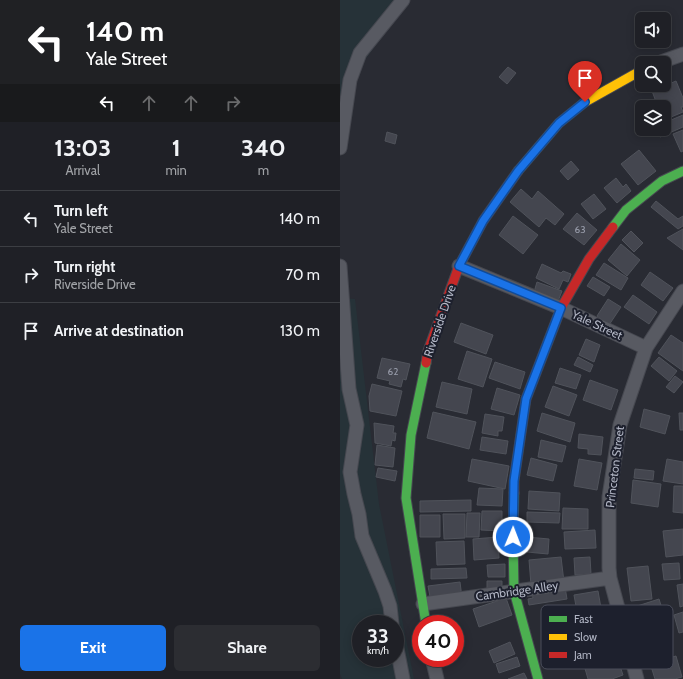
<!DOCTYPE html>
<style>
:root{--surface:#1f2026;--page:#2c2d32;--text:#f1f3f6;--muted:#a1a3a7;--line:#3c3e43;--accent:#1a73e8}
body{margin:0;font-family:Cabin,sans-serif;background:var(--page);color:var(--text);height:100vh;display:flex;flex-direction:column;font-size:15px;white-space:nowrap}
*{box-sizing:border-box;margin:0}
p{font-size:13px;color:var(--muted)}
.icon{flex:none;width:22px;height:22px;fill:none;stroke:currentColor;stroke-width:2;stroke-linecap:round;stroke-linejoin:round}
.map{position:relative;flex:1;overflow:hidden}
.panel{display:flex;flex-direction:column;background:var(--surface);width:340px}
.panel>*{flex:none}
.banner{background:#202124;color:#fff;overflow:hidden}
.tools{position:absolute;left:295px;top:12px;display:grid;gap:8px}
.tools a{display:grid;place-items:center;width:36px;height:36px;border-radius:6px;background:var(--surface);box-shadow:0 2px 10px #0003,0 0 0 1px var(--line);font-size:20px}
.speed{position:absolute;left:12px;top:615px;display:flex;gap:8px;font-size:20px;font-weight:700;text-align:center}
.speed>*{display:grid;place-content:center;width:52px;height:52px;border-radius:50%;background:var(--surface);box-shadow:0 2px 10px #0003,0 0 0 1px var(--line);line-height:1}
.speed small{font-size:10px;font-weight:400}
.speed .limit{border:6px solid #d22;background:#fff;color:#111}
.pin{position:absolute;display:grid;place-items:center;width:34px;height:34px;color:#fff;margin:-41px -17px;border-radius:50% 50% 50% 0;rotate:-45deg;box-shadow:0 0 4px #0007}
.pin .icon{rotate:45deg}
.me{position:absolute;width:44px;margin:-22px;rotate:1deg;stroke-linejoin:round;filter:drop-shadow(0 0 3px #0008)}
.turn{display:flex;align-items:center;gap:14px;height:84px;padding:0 20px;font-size:18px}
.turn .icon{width:52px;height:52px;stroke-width:2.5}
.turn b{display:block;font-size:28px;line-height:34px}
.lanes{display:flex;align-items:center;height:38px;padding:0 20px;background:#0003;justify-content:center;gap:20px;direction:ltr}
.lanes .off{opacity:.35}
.eta{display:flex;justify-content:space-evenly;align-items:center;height:68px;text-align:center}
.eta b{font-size:24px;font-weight:700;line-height:28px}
.cta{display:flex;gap:8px;margin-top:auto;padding:8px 20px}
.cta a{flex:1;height:46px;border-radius:6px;background:var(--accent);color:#fff;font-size:16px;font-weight:700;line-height:46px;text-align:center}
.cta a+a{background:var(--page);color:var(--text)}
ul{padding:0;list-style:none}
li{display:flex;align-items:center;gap:12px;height:56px;padding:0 20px;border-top:1px solid var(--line)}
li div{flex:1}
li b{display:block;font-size:15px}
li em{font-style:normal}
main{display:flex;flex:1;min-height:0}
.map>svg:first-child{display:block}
.green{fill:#263238;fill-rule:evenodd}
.building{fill:#44464f;stroke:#50535b}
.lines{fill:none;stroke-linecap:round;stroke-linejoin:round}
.street-casing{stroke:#464850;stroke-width:15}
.fast-casing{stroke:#464850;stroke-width:11}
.slow-casing{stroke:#464850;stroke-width:11}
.jam-casing{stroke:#464850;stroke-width:11}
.street{stroke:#585a62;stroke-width:13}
.fast{stroke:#4caf50;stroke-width:9}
.slow{stroke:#ffc107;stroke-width:9}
.jam{stroke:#c62828;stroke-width:9}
.route-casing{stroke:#114b97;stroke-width:10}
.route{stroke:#1a73e8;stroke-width:7}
.labels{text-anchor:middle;stroke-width:4;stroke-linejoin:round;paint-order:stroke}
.number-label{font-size:10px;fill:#969aa8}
.street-label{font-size:12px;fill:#b2b6c5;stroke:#1d202d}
.key{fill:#1d202d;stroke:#4a4d5b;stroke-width:1}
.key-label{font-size:11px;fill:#b2b6c5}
</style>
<main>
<section class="panel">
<div class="banner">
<div class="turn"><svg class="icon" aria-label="left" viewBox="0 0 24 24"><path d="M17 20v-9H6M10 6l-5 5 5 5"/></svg><div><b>140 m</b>Yale Street</div></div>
<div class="lanes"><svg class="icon" aria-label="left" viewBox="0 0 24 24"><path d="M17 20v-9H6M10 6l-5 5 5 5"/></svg><svg class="icon off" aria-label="ahead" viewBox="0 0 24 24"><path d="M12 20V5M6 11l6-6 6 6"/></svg><svg class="icon off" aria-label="ahead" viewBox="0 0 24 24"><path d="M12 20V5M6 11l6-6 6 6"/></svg><svg class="icon off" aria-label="right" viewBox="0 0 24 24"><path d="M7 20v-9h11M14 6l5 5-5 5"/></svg></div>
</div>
<div class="eta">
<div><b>13:03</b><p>Arrival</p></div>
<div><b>1</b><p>min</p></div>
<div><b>340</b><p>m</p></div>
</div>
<ul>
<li><svg class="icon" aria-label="left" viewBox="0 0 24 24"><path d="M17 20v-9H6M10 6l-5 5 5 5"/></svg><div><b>Turn left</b><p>Yale Street</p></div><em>140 m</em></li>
<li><svg class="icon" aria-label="right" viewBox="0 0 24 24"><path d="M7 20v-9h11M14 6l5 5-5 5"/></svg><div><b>Turn right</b><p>Riverside Drive</p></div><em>70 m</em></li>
<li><svg class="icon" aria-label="arrive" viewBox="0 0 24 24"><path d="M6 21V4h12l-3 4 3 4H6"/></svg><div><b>Arrive at destination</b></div><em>130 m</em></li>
</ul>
<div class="cta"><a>Exit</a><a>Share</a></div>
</section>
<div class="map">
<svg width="343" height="679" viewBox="0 0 343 679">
<rect width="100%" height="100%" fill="#292b33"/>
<path class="green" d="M0 0H70L24 61 12 83 0 118Z
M0 298 15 299 39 504 74 679H2L0 674ZM21 624H55V658H21Z"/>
<path class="building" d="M168 67 176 73 167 84 159 77Z
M336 81 343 98V107H341L343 112 324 120V107H318L312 91Z
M343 115V127L320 137 317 129H324V123Z
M343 130V151L341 152 333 134Z
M47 132 57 135 55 144 45 141Z
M299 150 316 171 298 185 281 164Z
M231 161 239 170 228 180 220 171Z
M276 178 283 187 286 184 291 191 277 203 264 188Z
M181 189 192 199 198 191 224 214 215 225 206 218 199 227 170 202Z
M254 194 266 209 253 219 241 204Z
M316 201 338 219 343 216V226L338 229 311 207Z
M237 213 257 230 244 245 223 229Z
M173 216 198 235 183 254 159 235Z
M343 229V250L327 238Z
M291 231 303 243 294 252 282 240Z
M281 244 300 260 287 276 268 260Z
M264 263 288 278 281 290 256 275Z
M202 264 221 273 223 271 231 274 228 282 223 280 219 289 196 278Z
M310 272 333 288 323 301 301 285Z
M253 277 270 287 264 296 247 286Z
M197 282 222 291 218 301 194 292Z
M293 295 317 312 309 324 284 307Z
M268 299 281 307 269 325 257 316Z
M121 323 153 335 146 354 114 342Z
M331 335 343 343V371L318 353Z
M246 339 260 345 254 362 239 355Z
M127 351 152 359 143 387 118 379Z
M238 357 253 365 250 372 234 365Z
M319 357 337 371 329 381 311 366Z
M42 358 70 364 66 380 63 379 61 387 49 384 50 381 37 378Z
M155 362 185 372 180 389 149 378Z
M220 368 241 375 236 389 215 383Z
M335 376 343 382 334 393 326 387Z
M250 380 278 390 271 410 243 400Z
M102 382 132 389 127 414 96 407Z
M32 384 62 391 56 416 30 411 29 396Z
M213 386 237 395 229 416 205 407Z
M157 388 180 395 174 415 151 409Z
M304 409 330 416 325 434 300 427Z
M93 412 136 422 129 449 87 438Z
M202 413 235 423 230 442 197 431Z
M339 413H343V430H340Z
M145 414 164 417 162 431H158V436L142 433Z
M34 423 54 426 53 433H56L55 441 52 440 51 446 35 443Z
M239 434 263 437 261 455 248 454V449L238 448Z
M142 437 168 441 166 454 140 450Z
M201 440 226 446 222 462 198 457Z
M37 445 55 448 53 467 35 465Z
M191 458 217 465 213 481 187 475Z
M132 459 169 466 165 489 128 481Z
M239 459 262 463 257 490 234 486Z
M327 459 343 462V484L323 481Z
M38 468 57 471 55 481 36 477Z
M295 469 314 471 313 480 294 478Z
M293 480 321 484 318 507 291 503Z
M334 486H343V513L333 512Z
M139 488 163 489 162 506 137 505Z
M189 491 220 493 219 511 188 509Z
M131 500V511L80 512V501Z
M223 508 248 509V529H222Z
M142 511H162V531L141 530Z
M187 512 220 513 219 523 187 522Z
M127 513H140L139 537H126Z
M103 514H125V538L104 539Z
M80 515H100V537H80Z
M343 529V555L326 557 323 531Z
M255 530 256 548 225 549 224 532Z
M158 537 159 558 134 560 133 539Z
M187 537 209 539 208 554 187 552Z
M124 541 125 564 97 565 96 542Z
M221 557 224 582 191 585 189 560Z
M250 557 251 574 235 575 234 558Z
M339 563 340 579 324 580 322 564Z
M165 564V577H148L147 565Z
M308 566 312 599 291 601 287 568Z
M126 568 127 578 91 579V569Z
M147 581H162V591H147Z
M120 582 122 598 91 602 88 586Z
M343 584V606L340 607 337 585Z
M225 587 227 599 189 605 188 599 193 598 192 592Z
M258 591 261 608 237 612 234 595Z
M166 598 172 615 139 627 133 609Z
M319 599 324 615 293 625 288 609Z
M343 612V632L339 633 334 615Z
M170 642 175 654 154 663 149 651Z
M276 654 283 675 272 679H248L244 665Z
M336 656 342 677 335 679H315L310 663Z
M177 657 180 666 159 673 156 664Z
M184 673 187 679H168Z"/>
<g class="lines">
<g class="street-casing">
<path id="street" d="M318 63 343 54
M0 148 10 80 20 53 63 0
M0 266 9 389 17 425 10 472 14 494 19 514 22 536 45 591 50 606 52 624
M119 266 221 308 306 348
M83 604 270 578
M55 638 63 679
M92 658 97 679
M297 679 270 578 269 568V497L280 425 306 348 343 291"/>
</g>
<g class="fast-casing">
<path id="fast" d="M273 227 286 210 322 181 343 171
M86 363 71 435 66 498 86 624
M174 493 173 537 174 591 198 679"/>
</g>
<g class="slow-casing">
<path id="slow" d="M178 171 219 123 245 102 302 70"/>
</g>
<g class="jam-casing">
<path id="jam" d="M86 363 88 351 119 266 143 221 178 171
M174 493V481L186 399 221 308 249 259 273 227"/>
</g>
<use href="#street" class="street"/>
<use href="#fast" class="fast"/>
<use href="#slow" class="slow"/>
<use href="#jam" class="jam"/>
</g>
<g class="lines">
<g class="route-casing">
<path id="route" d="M173 537 174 481 186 399 221 308 119 266 143 221 178 171 219 123 245 102"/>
</g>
<use href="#route" class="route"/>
</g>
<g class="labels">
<g class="number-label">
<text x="240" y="233">63</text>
<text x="53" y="375">62</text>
</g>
<g class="street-label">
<text transform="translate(100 321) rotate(-71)" y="4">Riverside Drive</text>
<text transform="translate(257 325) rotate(25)" y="4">Yale Street</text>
<text transform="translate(275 467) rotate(-83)" y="4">Princeton Street</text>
<text transform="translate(177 591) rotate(-8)" y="4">Cambridge Alley</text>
</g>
</g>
<rect x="201" y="605" width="132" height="64" rx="6" class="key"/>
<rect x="209" y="616" width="18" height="6" fill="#4caf50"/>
<rect x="209" y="634" width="18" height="6" fill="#ffc107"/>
<rect x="209" y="652" width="18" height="6" fill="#c62828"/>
<g class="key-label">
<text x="234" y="623">Fast</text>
<text x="234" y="641">Slow</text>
<text x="234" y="659">Jam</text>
</g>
</svg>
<div class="tools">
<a><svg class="icon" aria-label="sound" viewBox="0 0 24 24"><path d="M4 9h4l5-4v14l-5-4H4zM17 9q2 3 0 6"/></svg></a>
<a><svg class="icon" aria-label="search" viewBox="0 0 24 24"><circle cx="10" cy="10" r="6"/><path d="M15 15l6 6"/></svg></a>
<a><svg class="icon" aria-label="layers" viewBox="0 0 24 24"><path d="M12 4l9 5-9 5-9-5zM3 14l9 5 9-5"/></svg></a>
</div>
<div class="speed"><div>33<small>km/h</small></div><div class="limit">40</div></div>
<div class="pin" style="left:245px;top:102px;background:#d93025"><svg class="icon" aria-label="arrive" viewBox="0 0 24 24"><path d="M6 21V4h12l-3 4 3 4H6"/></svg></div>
<svg class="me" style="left:173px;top:537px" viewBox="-20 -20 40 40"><circle r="17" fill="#1a73e8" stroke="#fff" stroke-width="3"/><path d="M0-11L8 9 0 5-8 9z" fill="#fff"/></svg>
</div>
</main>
